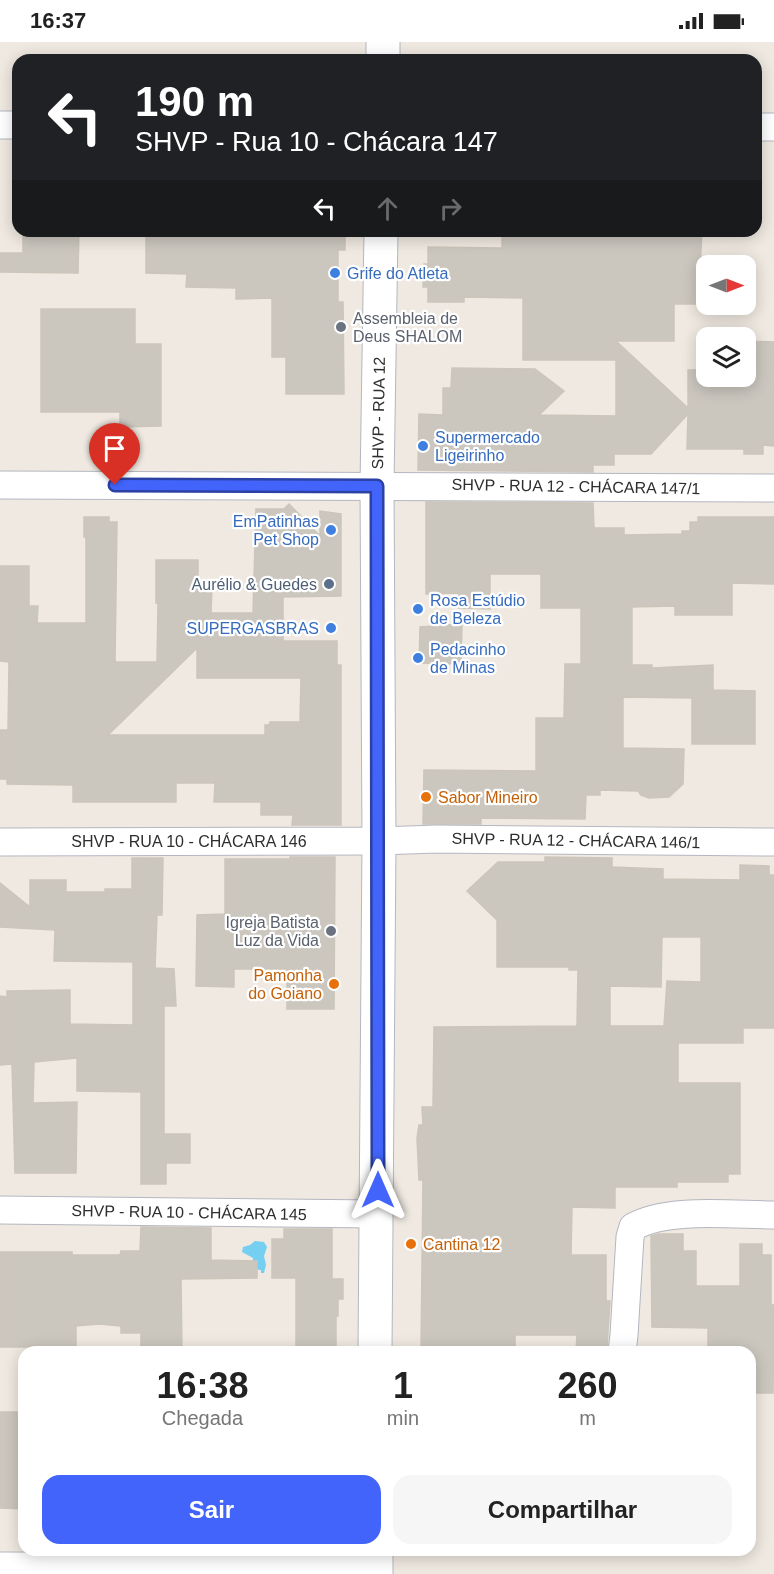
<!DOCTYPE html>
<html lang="pt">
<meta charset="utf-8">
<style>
:root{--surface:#fff;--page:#f6f6f6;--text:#222;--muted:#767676;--accent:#4264fb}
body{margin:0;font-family:Helvetica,sans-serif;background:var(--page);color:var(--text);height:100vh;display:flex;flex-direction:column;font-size:22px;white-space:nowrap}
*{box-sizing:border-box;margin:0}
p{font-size:20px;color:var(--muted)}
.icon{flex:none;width:33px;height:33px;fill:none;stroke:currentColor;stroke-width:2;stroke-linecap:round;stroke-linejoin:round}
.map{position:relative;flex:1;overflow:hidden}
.sheet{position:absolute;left:18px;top:1304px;width:738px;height:210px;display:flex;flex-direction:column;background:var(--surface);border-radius:18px;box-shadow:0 3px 15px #0003}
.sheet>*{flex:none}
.guide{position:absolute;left:12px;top:12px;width:750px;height:183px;border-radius:18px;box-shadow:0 3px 15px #0003;background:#202124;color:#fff;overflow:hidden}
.needle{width:39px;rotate:90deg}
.tools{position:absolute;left:696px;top:213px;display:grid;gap:12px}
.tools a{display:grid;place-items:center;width:60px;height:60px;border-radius:12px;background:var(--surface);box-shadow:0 3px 15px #0003;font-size:30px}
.pin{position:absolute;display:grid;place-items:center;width:51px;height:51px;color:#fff;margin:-62px -26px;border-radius:50% 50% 50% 0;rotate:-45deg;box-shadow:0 0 6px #0007}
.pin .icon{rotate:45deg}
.me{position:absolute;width:66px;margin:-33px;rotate:0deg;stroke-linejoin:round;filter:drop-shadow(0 0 4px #0008)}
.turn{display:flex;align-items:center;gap:21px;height:126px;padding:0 24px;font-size:27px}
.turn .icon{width:78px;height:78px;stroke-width:2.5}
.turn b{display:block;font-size:42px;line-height:51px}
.lanes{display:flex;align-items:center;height:57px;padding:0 24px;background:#0003;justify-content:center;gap:30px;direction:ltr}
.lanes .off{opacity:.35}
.eta{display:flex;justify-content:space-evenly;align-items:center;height:102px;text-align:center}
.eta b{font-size:36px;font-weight:700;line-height:42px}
.button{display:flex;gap:12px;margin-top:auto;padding:12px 24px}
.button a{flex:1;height:69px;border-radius:18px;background:var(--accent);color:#fff;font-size:24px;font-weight:700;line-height:69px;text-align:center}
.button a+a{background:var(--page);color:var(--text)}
.status{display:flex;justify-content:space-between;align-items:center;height:42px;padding:0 30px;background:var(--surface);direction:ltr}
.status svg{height:16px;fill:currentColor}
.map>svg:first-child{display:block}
.water{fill:#75cff0}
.building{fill:#cbc7bf;stroke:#cbc5ba;stroke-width:1.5;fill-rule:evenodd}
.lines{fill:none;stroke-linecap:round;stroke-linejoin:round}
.minor-casing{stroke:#b4b7c1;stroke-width:29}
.tertiary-casing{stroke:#b4b7c1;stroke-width:35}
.minor{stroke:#fff;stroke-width:27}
.tertiary{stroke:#fff;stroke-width:33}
.route-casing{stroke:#2b41a3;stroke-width:15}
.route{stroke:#4264fb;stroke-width:10}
.shop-dot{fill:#3f7fe0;stroke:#fff;stroke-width:2}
.worship-dot{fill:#6b7280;stroke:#fff;stroke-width:2}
.service-dot{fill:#5c6f8a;stroke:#fff;stroke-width:2}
.food-dot{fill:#e8710a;stroke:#fff;stroke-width:2}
.labels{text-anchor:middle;stroke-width:4.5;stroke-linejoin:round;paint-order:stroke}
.shop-label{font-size:16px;fill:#366cbe;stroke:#fff;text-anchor:start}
.worship-label{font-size:16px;fill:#5b616d;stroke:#fff;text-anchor:start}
.street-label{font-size:16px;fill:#2e2e2e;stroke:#fff}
.service-label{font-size:16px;fill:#4e5e75;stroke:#fff;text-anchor:end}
.food-label{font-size:16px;fill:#c56008;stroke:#fff;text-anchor:start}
</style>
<div class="status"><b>16:37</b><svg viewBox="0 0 49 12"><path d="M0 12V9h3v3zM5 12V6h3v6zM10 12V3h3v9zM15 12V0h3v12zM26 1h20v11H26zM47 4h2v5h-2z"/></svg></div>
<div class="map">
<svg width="774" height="1532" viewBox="0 0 774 1532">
<rect width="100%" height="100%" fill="#efe9e1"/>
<path class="water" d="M255 1199 264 1200 267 1205 264 1214 266 1223 264 1231H261V1228L253 1227V1216L242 1210 243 1205 250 1203Z"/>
<path class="building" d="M23 189H79L78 231 0 230V211H23Z
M146 189H345V208H338V260H343L344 352H286V315H272V256L236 257V246L186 245 187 232 146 231Z
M502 189H702L698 262H674V299H616L688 366V328H706V334H746V299L774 300V404L763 403V412H744V407H687L688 372 651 412H614V423H593V430L418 428 419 372 443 373V346H451L452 326 535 327 564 349 539 373 616 374V318H523V256L464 255V260H428V245H423L424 222H428V205L502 206Z
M41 267H135V302H161V384L120 385V370H41Z
M426 460 593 461 594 486H624V493L682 492V489H690V480H698V475H774V542L732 541V573H675V564L632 565V623H652V626L713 623V648L755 649V702H692V656L623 655V706L684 707 683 742 669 755 649 756 641 753 638 749 600 748V753H586L585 777 481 776V782H423L424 728 536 729V676H564L565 622H581V566H541V532H490V567L459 566V551L426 552Z
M289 462 320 494V469L341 472V554L283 555V599H337V623H341V783H292L293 773H261V760H214L215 741H176V760H73V743L7 742V737H0V688H8L9 620 0 619V524H29V564H38L37 581H86V495H84V475H109V480H117L115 620H157L158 561H156V518H198V543H212L211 571H253L256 467H284ZM197 606V636H301L300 680H270L269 683H265V693H108Z
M462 582 461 622 419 621 420 585Z
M290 815H335L334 967H287V927H234V945L196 944 197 873 225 872V817H290Z
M545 815 612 816V825L663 827V837L740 838V823L769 824V833H774V986H743V1001H678V1041H740V1132H728V1140H677V1145H615V1166L572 1165 571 1213H606V1259H610L607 1304 602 1310H576L577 1293H515V1310H421L423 1138H419L417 1096 419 1083H423L422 1065H433L434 985 577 984 578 928H569V925H497V878L467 849 498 820H545ZM662 895H701V940L667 939 664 984H610V944L661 945Z
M132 816H163L162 873H157L155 926 174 927 176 964H164V1092H190V1121H166V1142H141V1050L77 1049V1016L34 1020 33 1061 77 1060 76 1131H15L12 1022 0 1023V954L7 955V949L70 948V982L133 983V920L54 919 55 888 0 885V841L30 865V838H66V850H105V847H132Z
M141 1185 211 1186V1218L257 1219V1236L181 1237 182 1310H141V1291H121V1284L99 1282 76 1284V1305H0V1210H72V1213H120L121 1209H140Z
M284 1187H332V1237H343V1257H338V1274H336V1310H296V1236H272V1197H284Z
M659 1192H683V1209H696V1244H740V1202H762V1213H771V1263H774L773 1351H750V1310H708V1286L652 1285 651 1194Z
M0 1370H24V1467L0 1466Z"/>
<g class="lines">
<g class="minor-casing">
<path id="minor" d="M0 83H18
M756 85H774
M0 443 774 446
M0 800 379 799 437 797 774 800
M0 1168 378 1172
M622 1310 624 1293 630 1195 633 1185C667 1165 734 1173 774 1173
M0 1524 376 1525"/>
</g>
<g class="tertiary-casing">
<path id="tertiary" d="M383 18V0
M375 1310 379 799 377 444 381 189
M376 1508V1532"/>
</g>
<use href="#minor" class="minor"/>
<use href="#tertiary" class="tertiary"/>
</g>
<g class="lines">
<g class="route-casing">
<path id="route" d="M115 443 377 444 378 1148"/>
</g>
<use href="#route" class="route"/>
</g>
<g class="shop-dot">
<circle cx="335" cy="231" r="6"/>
<circle cx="423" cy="404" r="6"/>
<circle cx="331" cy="488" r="6"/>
<circle cx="418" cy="567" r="6"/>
<circle cx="331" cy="586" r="6"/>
<circle cx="418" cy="616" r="6"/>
</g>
<g class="worship-dot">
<circle cx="341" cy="285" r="6"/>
<circle cx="331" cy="889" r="6"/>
</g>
<circle class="service-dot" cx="329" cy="542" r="6"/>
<g class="food-dot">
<circle cx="426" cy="755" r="6"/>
<circle cx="334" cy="942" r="6"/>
<circle cx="411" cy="1202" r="6"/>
</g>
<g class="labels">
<g class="shop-label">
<text x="347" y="237">Grife do Atleta</text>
<text x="435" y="401">Supermercado<tspan x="435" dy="18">Ligeirinho</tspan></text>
<text x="319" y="485" text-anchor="end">EmPatinhas<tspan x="319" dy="18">Pet Shop</tspan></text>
<text x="430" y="564">Rosa Estúdio<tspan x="430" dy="18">de Beleza</tspan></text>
<text x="319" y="592" text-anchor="end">SUPERGASBRAS</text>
<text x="430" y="613">Pedacinho<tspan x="430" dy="18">de Minas</tspan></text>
</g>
<g class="worship-label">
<text x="353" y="282">Assembleia de<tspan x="353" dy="18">Deus SHALOM</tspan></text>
<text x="319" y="886" text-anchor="end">Igreja Batista<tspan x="319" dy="18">Luz da Vida</tspan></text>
</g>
<g class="street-label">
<text transform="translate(378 371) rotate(-89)" y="6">SHVP - RUA 12</text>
<text transform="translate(576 444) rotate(1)" y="6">SHVP - RUA 12 - CHÁCARA 147/1</text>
<text transform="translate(576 798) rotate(1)" y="6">SHVP - RUA 12 - CHÁCARA 146/1</text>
<text x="189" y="805">SHVP - RUA 10 - CHÁCARA 146</text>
<text transform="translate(189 1170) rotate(1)" y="6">SHVP - RUA 10 - CHÁCARA 145</text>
</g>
<g class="service-label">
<text x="317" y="548">Aurélio &amp; Guedes</text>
</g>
<g class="food-label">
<text x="438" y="761">Sabor Mineiro</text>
<text x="322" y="939" text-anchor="end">Pamonha<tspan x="322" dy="18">do Goiano</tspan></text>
<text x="423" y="1208">Cantina 12</text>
</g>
</g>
</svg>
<div class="tools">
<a><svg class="needle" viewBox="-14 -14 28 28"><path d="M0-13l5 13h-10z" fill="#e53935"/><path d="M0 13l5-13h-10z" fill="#767676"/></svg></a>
<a><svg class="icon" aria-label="layers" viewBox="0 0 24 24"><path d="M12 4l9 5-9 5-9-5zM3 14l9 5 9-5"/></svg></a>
</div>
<div class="pin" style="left:115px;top:443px;background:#d93025"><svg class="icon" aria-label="arrive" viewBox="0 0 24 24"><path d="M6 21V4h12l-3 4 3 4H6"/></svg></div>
<svg class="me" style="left:378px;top:1148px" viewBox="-20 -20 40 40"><path d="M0-17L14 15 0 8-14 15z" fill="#4264fb" stroke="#fff" stroke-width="4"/></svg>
<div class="guide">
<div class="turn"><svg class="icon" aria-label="left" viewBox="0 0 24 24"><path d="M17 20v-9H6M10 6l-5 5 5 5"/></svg><div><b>190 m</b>SHVP - Rua 10 - Chácara 147</div></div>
<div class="lanes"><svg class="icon" aria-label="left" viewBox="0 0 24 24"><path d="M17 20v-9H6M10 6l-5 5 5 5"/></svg><svg class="icon off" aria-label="ahead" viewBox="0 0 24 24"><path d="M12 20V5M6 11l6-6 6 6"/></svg><svg class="icon off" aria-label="right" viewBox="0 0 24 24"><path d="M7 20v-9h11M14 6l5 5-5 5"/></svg></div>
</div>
<section class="sheet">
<div class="eta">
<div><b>16:38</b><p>Chegada</p></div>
<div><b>1</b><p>min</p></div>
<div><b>260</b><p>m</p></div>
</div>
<div class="button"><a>Sair</a><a>Compartilhar</a></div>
</section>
</div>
